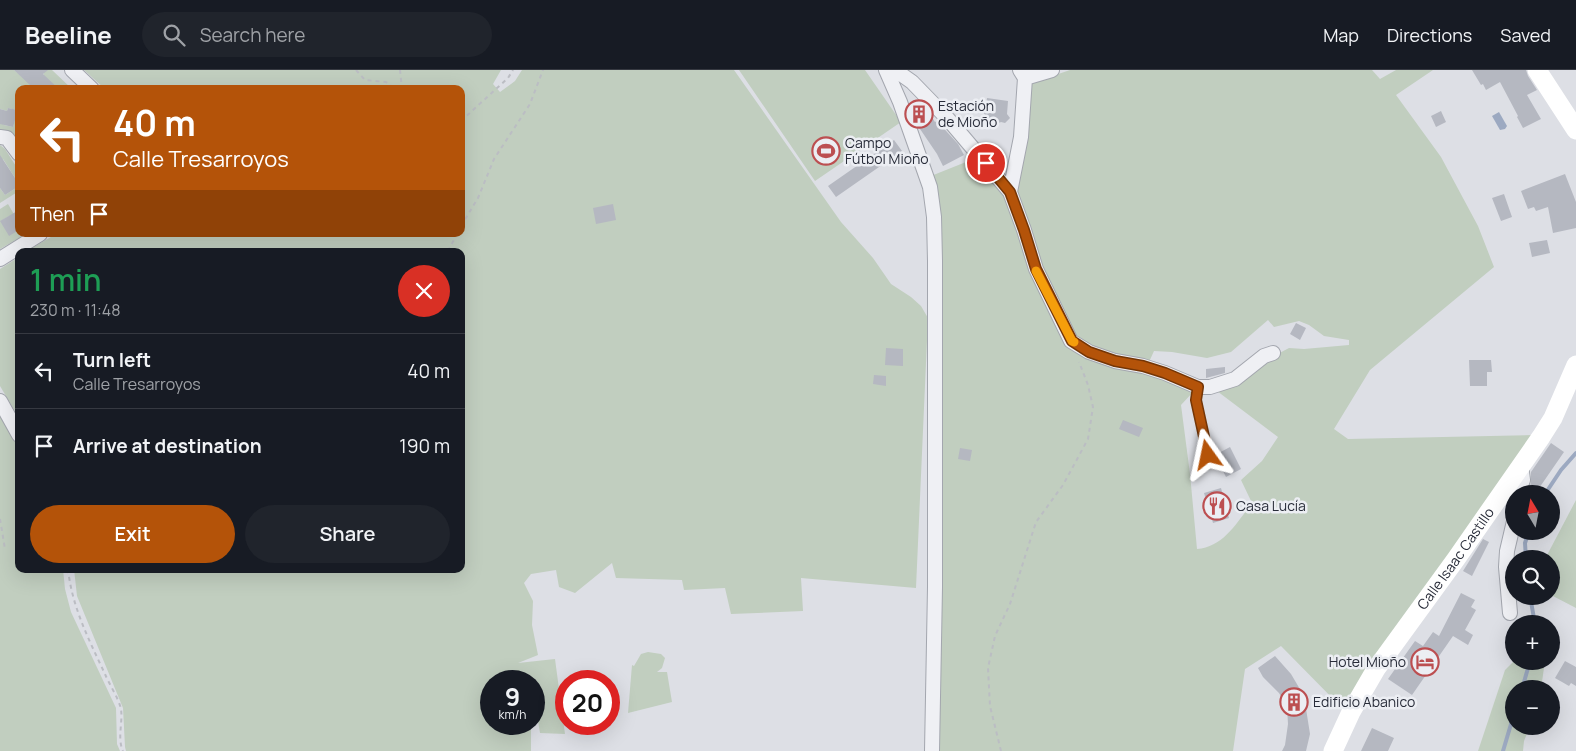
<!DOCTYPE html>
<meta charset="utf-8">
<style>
:root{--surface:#171b24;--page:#20242c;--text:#f1f3f6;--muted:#9ea1a6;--line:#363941;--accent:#b45309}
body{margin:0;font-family:Manrope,sans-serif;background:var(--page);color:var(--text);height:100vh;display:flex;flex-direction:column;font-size:19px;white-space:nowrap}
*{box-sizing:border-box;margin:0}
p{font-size:16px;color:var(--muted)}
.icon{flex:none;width:28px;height:28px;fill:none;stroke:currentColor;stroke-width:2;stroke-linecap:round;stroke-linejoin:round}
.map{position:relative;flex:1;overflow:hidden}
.drawer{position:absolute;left:15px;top:178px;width:450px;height:325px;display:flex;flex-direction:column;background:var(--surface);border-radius:10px;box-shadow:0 5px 20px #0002}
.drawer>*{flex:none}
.guide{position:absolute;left:15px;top:15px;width:450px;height:152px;border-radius:10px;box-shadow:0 5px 20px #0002;background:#b45309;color:#fff;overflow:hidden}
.needle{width:32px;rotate:350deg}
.buttons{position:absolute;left:1505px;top:415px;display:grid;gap:10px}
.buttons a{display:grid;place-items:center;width:55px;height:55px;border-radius:50%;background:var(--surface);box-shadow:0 5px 20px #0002;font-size:25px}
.speed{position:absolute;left:480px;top:600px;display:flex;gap:10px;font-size:25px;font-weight:700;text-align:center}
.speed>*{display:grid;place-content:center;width:65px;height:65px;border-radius:50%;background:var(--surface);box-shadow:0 5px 20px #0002;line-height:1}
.speed small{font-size:12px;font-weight:400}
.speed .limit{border:8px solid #d22;background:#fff;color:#111}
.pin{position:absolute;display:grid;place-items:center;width:42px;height:42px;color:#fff;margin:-21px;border:2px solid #fff;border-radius:50%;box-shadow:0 1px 5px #0007}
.me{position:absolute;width:55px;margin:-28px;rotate:348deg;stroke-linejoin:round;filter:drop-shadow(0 0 4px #0008)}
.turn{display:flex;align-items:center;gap:18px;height:105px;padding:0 15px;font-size:22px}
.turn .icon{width:65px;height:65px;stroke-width:2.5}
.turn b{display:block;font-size:35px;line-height:42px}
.then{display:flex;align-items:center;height:48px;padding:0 15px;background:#0003;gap:10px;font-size:19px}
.round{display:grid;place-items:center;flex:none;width:52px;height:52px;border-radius:26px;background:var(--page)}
.headline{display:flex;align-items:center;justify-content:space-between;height:85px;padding:0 15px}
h1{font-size:30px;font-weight:600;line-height:38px;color:#1e9e55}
.action{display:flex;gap:10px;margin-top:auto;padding:10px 15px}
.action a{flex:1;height:58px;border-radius:30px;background:var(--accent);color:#fff;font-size:20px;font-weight:600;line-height:58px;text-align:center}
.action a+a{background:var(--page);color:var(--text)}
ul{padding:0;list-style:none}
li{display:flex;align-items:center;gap:15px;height:75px;padding:0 15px;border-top:1px solid var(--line)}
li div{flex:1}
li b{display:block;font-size:19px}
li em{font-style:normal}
header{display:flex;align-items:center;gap:30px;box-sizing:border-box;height:70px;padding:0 25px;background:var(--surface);border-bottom:1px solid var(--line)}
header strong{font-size:24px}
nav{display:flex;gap:28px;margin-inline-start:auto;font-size:18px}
.search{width:350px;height:45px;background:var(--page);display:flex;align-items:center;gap:12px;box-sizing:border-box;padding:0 18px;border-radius:28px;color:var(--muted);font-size:19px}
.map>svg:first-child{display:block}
.green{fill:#c1cebf}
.water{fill:#9ca9c1}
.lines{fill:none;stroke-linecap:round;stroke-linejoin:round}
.stream{stroke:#9ca9c1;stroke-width:4}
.building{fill:#b5b8c1}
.lane-casing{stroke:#a3a6ae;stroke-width:9}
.street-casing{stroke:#a3a6ae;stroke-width:16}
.path{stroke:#bbbdc3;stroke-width:2;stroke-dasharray:4 4;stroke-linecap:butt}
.lane{stroke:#eff0f4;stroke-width:7}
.street{stroke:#eff0f4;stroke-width:14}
.secondary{stroke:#fff;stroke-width:19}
.route-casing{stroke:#753606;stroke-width:12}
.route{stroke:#b45309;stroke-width:9}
.slow{stroke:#f59e0b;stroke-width:9}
.labels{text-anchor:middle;stroke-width:5;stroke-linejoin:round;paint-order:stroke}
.poi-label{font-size:14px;fill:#282c39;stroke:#eceef3;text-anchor:start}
.street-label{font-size:14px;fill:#282c39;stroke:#eceef3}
</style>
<header>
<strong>Beeline</strong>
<div class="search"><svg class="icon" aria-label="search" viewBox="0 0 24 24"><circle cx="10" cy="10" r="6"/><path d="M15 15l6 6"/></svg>Search here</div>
<nav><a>Map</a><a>Directions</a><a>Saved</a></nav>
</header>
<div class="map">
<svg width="1576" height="681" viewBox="0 0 1576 681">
<rect width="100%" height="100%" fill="#dddfe5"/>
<path class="green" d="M0 0H14L38 19H19V75L0 60V50L4 55 13 57 17 40 8 38 7 41 0 39Z
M40 0H52L72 19H59L51 12 49 14 41 7 44 4Z
M84 0H501L493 14 500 22 515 11 522 0H734L841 152 873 188 891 214 911 227 921 236 928 248 916 518 801 508 803 541 731 544 725 518 684 520 682 510 616 508 612 493 575 523 559 517 556 500 531 504 524 513 533 531 532 555 538 585 518 593 555 589 565 664 540 663 538 651 534 652V611H491V654H531V681H126L125 677 123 638 77 526 74 499H461V181H27L56 164H461V19H105Z
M739 0H865L901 52 815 111Z
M1070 0H1372L1380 9 1396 0H1433L1396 25 1441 87 1478 156 1494 197 1370 300 1334 359 1348 369 1534 365 1344 640 1281 576 1245 599 1233 681H938L943 369V224L931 106 976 88 1006 127 1066 269 1194 321 1181 335 1190 404 1197 479C1224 477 1237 452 1252 433L1241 410 1262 391 1278 367 1213 318 1289 278 1304 279 1349 275V270L1324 266 1309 255 1299 251 1274 257 1268 250 1231 282 1207 288 1172 282 1154 281 1149 292 1101 283 1076 269 1038 198 1017 126 1018 99 1029 20 1032 13Z
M0 75 5 79 19 101V114L3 89 0 90Z
M19 116V121L0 133V118L5 125Z
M8 134 15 146H9L1 151 19 156V164H26L0 179V139Z
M19 187V348L0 316V199Z
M0 340 19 372V499H63L65 519 71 542 116 638 117 674 120 681H0Z
M1576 430V538L1551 525V489H1545Z
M648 582 661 584 665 588 662 598 657 602H667L672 632 628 643 632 595 634 596 641 584Z
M1514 591H1545L1541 619H1514V656H1530L1524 671 1523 681H1478L1505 600Z"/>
<path class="water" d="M1499 42 1507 56 1505 59 1500 60 1492 46Z"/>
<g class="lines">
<path class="stream" d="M1545 424 1561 400 1576 383
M1526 489 1525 473 1529 461
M1530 526 1535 554
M1522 619 1530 591
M1503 681 1514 644"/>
</g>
<path class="building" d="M14 0H48L43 4 59 19H38L34 15 32 17Z
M1472 0H1526L1528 6 1537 20 1527 25 1541 49 1523 58 1517 47 1518 46 1500 12 1486 20 1483 14 1481 15Z
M987 28 1008 31 1007 44 1010 48 1005 53 1001 52 992 56 988 51 984 50 985 45 983 41 986 36Z
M917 30 926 38 935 52 937 51 958 74 964 85 943 96 937 84 918 56 910 34Z
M8 38 18 40 13 57 0 54V39L7 41Z
M1441 41 1446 52 1436 57 1431 46Z
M894 70 902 81 836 127 828 116Z
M0 85 19 114V116L5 125 0 118Z
M1565 104 1576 132V158L1553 163 1548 137 1536 141 1534 137 1528 139 1521 121Z
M1504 124 1512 147 1501 151 1492 128Z
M613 134 616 150 596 154 593 138Z
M19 140V160L9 166 0 151Z
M1547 170 1550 183 1532 187 1529 173Z
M1296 253 1306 258 1300 270 1290 264Z
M886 278 903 279V296L885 295Z
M1469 290H1491L1492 302H1487V316H1470Z
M1225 297V303L1206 308V299Z
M874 305 886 306V316L873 314Z
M1123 350 1143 358 1139 367 1119 359Z
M1551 373 1564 382 1535 424H1527L1531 413V402Z
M1230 377 1241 399 1226 407 1215 385Z
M960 378 972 380 970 391 958 389Z
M1221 418 1229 448 1213 453 1204 423Z
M1483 469 1489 472 1472 506 1463 501Z
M1461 523 1475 530 1471 537 1476 540 1465 560 1473 565 1468 575 1453 566 1412 625 1388 609 1415 571 1423 576 1433 562 1439 566Z
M1275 586 1291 604 1304 626 1310 664 1306 681H1282L1285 675 1288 654 1287 637 1279 623 1263 607 1258 598Z
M1565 591 1576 597V616L1571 613 1569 616 1555 608Z
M1372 658 1394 668 1388 681H1361Z"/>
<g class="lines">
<g class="lane-casing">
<path id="lane" d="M1198 317 1196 330 1208 385"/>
</g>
<g class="street-casing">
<path id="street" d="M72 0 92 19
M886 0 900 32 930 117 934 147 935 191V517L932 681
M895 0 912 12 948 49 1010 122 1024 160 1036 199 1071 271 1089 282 1115 291 1143 296 1165 303 1198 317H1210L1235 309 1264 286 1273 283
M1025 8 1052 0
M0 67 7 68 19 84
M1010 122 1021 67 1025 8 1020 0
M0 189 40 164
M0 331 19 365
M1518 424 1523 410 1521 395
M1510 543 1506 497 1507 481 1514 451"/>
</g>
<path class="path" d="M356 0 365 10 386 12 395 19
M400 0 402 19
M461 51 508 8 513 0
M461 156 478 128 494 89 530 34 543 0
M448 181 457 164
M0 449 5 479
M68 499C72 537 89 570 105 604 109 614 119 629 121 639 123 653 117 668 123 681
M1001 681 990 636 988 598 995 566 1010 534 1036 452 1063 415 1088 369 1093 337 1088 315 1079 292"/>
<use href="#lane" class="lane"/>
<use href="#street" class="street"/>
<g class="secondary">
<path d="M1537 0 1576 60"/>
<path id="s1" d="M1333 681 1351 642 1376 599 1456 489 1541 367 1553 348 1576 295"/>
</g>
</g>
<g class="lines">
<g class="route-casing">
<path id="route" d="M986 93 1010 122 1024 160 1036 199 1072 271 1089 282 1115 291 1143 296 1165 303 1198 317 1196 330 1208 385"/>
</g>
<use href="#route" class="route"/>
<path class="slow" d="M1036 201 1072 271 1074 272"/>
</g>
<defs>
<g id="building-ring" transform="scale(1.4375)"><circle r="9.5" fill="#eceef3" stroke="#bc4f51" stroke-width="1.5"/><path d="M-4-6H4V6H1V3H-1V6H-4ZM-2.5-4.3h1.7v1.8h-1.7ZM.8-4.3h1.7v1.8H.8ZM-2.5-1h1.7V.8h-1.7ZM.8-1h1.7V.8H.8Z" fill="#bc4f51"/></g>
<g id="stadium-ring" transform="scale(1.4375)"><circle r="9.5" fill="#eceef3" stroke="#bc4f51" stroke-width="1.5"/><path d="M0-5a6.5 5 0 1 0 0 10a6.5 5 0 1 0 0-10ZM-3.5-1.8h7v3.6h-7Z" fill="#bc4f51"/></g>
<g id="restaurant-ring" transform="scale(1.4375)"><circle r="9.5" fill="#eceef3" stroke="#bc4f51" stroke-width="1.5"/><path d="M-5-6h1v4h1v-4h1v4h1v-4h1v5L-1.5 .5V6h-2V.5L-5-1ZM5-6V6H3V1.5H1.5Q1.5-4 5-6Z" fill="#bc4f51"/></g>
<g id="hotel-ring" transform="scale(1.4375)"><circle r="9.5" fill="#eceef3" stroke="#bc4f51" stroke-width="1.5"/><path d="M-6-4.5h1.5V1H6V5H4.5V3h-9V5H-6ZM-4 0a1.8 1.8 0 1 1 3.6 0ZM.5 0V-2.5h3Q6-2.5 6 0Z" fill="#bc4f51"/></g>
</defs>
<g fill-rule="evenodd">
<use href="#building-ring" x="919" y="44"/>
<use href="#stadium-ring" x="826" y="81"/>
<use href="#restaurant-ring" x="1217" y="436"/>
<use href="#hotel-ring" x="1425" y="592"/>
<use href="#building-ring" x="1294" y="632"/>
</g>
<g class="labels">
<g class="poi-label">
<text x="938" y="41">Estación<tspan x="938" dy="16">de Mioño</tspan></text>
<text x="845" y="78">Campo<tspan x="845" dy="16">Fútbol Mioño</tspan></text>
<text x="1236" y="441">Casa Lucía</text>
<text x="1406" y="597" text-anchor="end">Hotel Mioño</text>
<text x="1313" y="637">Edificio Abanico</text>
</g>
<g class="street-label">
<text dy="5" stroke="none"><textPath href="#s1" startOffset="229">Calle Isaac Castillo</textPath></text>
</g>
</g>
</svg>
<div class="buttons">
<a><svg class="needle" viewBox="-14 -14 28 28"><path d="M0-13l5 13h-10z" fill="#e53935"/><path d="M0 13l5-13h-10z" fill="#9ea1a6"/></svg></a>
<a><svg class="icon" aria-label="search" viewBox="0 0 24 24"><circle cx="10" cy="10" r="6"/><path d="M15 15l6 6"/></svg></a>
<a>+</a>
<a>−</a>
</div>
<div class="speed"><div>9<small>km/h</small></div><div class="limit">20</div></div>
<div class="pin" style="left:986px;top:93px;background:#d93025"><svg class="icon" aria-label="arrive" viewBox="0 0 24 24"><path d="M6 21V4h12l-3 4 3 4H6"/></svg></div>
<svg class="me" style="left:1208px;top:385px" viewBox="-20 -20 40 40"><path d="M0-17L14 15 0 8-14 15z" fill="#b45309" stroke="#fff" stroke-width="4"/></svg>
<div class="guide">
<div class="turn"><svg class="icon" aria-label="left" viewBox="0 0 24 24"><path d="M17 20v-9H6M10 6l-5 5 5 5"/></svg><div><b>40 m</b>Calle Tresarroyos</div></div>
<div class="then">Then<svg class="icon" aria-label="arrive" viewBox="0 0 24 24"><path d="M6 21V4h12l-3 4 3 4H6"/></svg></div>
</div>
<section class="drawer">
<div class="headline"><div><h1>1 min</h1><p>230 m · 11:48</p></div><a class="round" style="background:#d93025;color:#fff"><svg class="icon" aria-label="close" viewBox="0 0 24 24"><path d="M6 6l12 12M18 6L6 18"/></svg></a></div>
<ul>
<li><svg class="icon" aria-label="left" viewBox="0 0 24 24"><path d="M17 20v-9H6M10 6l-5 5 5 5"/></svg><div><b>Turn left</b><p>Calle Tresarroyos</p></div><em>40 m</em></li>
<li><svg class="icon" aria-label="arrive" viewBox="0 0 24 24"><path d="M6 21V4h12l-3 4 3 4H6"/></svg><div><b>Arrive at destination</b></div><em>190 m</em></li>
</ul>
<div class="action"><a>Exit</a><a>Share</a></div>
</section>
</div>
